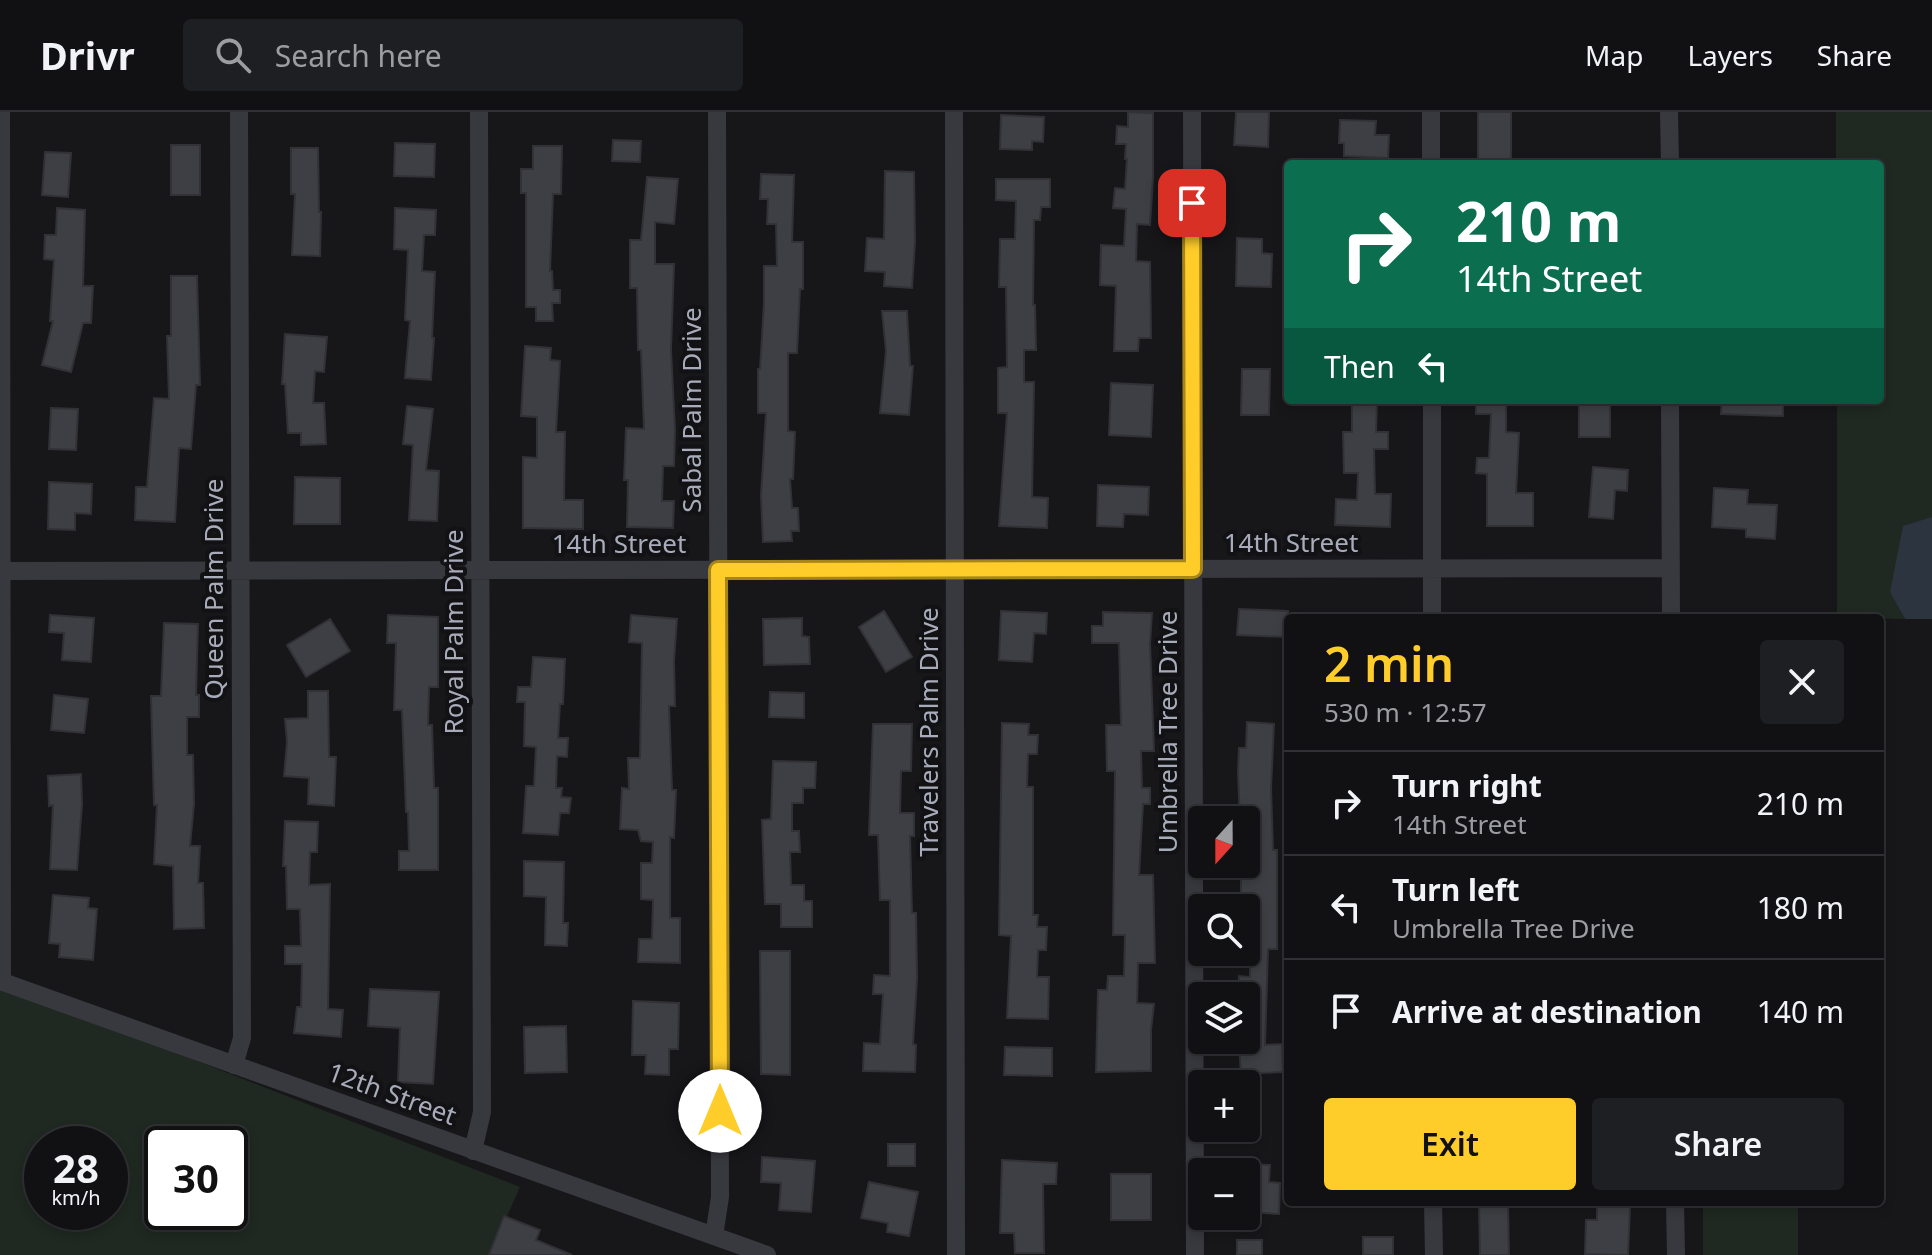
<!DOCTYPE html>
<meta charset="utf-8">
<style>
:root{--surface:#111114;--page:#1e1f22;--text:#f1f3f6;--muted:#9c9da0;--line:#303134;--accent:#ffcd2a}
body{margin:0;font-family:"Noto Sans",sans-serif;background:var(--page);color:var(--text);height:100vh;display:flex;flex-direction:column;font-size:30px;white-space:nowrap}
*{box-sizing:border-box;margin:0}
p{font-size:26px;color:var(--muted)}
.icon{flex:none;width:44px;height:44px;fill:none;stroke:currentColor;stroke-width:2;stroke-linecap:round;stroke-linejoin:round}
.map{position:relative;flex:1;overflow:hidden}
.side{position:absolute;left:1284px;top:502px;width:600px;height:592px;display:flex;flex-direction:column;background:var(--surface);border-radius:8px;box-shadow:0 4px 12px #0003,0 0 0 2px var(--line)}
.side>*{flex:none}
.top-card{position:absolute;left:1284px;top:48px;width:600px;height:244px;border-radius:8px;box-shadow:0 4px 12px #0003,0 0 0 2px var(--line);background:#0b6e4f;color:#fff;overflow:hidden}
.needle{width:52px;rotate:201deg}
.buttons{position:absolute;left:1188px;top:694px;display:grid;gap:16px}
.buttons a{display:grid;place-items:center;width:72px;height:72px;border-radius:8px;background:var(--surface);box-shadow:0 4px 12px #0003,0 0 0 2px var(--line);font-size:40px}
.speed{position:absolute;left:24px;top:1014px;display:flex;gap:16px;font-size:40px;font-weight:700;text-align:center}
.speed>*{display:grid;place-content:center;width:104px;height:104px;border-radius:50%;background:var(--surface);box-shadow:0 4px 12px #0003,0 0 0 2px var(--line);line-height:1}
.speed small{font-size:20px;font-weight:400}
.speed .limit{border:4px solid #111;border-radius:12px;background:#fff;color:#111}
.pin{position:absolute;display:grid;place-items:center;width:68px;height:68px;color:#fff;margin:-34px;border-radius:16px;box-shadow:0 4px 12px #0006}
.me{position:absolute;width:88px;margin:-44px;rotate:0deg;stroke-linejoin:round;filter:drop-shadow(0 0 6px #0008)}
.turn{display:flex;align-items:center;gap:28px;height:168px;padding:0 40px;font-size:36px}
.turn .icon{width:104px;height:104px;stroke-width:2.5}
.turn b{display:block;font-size:56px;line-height:68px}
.then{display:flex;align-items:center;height:76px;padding:0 40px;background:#0003;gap:16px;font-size:30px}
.round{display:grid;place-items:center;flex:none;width:84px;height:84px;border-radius:8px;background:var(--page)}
.head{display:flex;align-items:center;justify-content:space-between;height:136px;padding:0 40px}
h1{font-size:48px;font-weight:600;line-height:60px;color:var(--accent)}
.button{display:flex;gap:16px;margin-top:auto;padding:16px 40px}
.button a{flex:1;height:92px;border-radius:8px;background:var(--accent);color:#111;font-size:32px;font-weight:600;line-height:92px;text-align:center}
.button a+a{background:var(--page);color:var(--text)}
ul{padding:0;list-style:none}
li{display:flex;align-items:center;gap:24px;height:104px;padding:0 40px;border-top:2px solid var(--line)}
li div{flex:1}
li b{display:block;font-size:30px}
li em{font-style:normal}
header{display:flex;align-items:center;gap:48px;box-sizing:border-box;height:112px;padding:0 40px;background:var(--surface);border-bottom:2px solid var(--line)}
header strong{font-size:38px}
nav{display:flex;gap:44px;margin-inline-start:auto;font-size:28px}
.search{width:560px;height:72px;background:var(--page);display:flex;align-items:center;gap:20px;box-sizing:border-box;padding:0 28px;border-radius:8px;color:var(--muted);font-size:30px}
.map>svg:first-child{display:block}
.green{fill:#1f2821;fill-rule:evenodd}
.water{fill:#2c343f}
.building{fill:#3e3f44;stroke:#323136;stroke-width:2}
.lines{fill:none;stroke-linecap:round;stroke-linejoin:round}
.minor{stroke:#38383f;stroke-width:18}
.route-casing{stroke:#a6851b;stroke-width:20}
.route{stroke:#ffcd2a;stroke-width:14}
.labels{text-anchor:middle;stroke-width:8;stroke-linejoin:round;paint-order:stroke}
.street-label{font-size:26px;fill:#a8acba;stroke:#121215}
</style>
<header>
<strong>Drivr</strong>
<div class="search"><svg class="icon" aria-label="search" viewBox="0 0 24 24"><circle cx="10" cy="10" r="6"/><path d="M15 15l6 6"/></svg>Search here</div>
<nav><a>Map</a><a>Layers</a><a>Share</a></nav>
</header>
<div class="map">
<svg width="1932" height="1143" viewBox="0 0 1932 1143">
<rect width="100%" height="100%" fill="#17171a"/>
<path class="green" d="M1836 0H1932V405L1890 479 1905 507 1837 506V288H1880V52H1836Z
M0 872 520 1075 490 1143H0ZM42 1032H110V1100H42ZM162 1032H230V1100H162Z
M1703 1090H1798V1143H1703Z"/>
<path class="water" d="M1932 405V507H1905L1890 480 1903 414Z"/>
<path class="building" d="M1128 0 1153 1V66L1150 113 1137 112 1136 149 1150 150 1151 226H1139L1138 239H1114L1116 174 1100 173 1101 133 1124 134 1126 97 1113 96 1115 76 1125 77 1127 47H1125L1126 32H1116L1117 14 1128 15Z
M1236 0H1269L1268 35 1234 33Z
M1478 0H1511V47H1478Z
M1001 3 1044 5 1043 30 1032 29V38L1000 37Z
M1340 8 1376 9 1375 23H1389L1388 46 1344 44V31H1339Z
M613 28 641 29 640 50 612 49Z
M395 31 435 32 434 65 394 64Z
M171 33H200V83H171Z
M533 34H562L561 82H553L550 159H552L553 178H560V191H552L553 209H536V195H526V81H521V57H533Z
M291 36H318L319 100H321L320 144 292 143 295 82H291Z
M45 40 71 41 68 85 42 83Z
M885 59 914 60 915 129 912 176 884 174 885 160 865 159 867 126 884 127Z
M761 62 794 63 792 130H803V177H800L797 241H788V319L795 320 793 367H790L792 396H798L799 419H791L792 429 763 430 761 384 766 301H758V257H760L764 191V154H777L776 112H767L768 87H760Z
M647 65 678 67 674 112 655 110V152H674L671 238 675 318 674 354H663L662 389H674L673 416 627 415 628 368H624L626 316 644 317 641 238H638L637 176H630V128H641Z
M996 67H1050V95H1041L1040 108H1034L1033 193H1035L1036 238H1024V270H1034L1032 385 1048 386 1047 416 999 414 1007 301H998V256L1007 255 1006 175H999L1000 127H1015L1016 89 996 88Z
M57 96 85 98 83 174H93L91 211H83L71 260 42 253 53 209H50L54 148 44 147 45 123H56Z
M395 96 436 98 435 123H424L422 159 435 160 432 226H434L431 268 405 266 410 209 405 208 408 138 394 137Z
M1237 126 1262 127V141L1272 142 1271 175 1236 174Z
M171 164H197L200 273H196L191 337 179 336 175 410 135 408 136 375H147L154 286 169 287 167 224H171Z
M882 199H907L910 254H913L909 303 880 301 886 239Z
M285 222 327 225 324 260 315 259 313 291H324L326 332 301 333V321H288L285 272H282Z
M525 234 551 236 550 248 560 249 556 320H565L564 388H583V417L523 416V345L537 346V305L521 304Z
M1242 257H1270L1269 303H1241Z
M1111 271 1153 273 1151 325 1109 323Z
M1352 288H1377L1376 320H1388V337H1374L1375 382H1391L1390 415 1335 413 1336 387 1357 388 1358 361H1344L1343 320H1352Z
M1476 288H1506V320L1519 321 1516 381H1533V414H1487V362L1476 361 1477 346H1489L1491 302H1476Z
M1579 288H1610V325H1579Z
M1722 288H1783V304L1721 302Z
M407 294 433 297 426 358 439 359 437 409 409 408 413 333 403 332Z
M51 296 78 297 76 338 49 337Z
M1593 355 1628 358 1627 379 1615 378 1613 407 1589 405Z
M295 365 340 366V412H294Z
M49 370 92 372 91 402 75 401V418L48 417Z
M1098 373 1149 375 1148 403 1124 402 1123 415 1097 414Z
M1714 376 1748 378 1747 392 1777 393 1775 427 1746 425V417L1712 415Z
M1239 497 1288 499 1287 525 1237 523Z
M884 499 912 545 886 560 859 515Z
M1001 499 1047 501 1046 522 1034 521 1032 550 999 548Z
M1103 500 1152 501 1150 532 1154 639H1141L1142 676H1150V692H1143L1139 763H1153L1155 851H1138L1137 891 1154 892 1151 918V959L1096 960 1098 878H1107L1108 864H1124L1125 823H1113L1115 659H1107L1106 613H1121L1119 531H1092V514H1103Z
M50 503 94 506 91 550 62 548 64 521 49 520Z
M388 503 438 505V575H429L428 613H432L434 676H438V758H399V739H409L408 700H406L402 598H394L396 531H387Z
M631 503 677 507 674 549 675 594H669L672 678H676L674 726 670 725V806H680V851L638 850 639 827H652L653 788 641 787V751H652L653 730 641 729 638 718 620 717 622 676 629 677 628 646H640L642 531 629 530Z
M802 506V524L809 525 810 552 764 553 763 507Z
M330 507 350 539 306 565 287 533Z
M164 511 198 512 196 583H199V605H187V643H193L194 692 190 734H200L198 771H203L204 816 174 817 173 754 154 752 157 693H154L151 584H161Z
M533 545 565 547 563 592H560L558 626H568L567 645 557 644 556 676H562L561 685 571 686 569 701H560L558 723 523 721 526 674H534L536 635 524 634 525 590H517L518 575H531Z
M308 579H328L329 645H336L334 694 308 692 309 666 284 664 287 630 285 607 308 606Z
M770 580 804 581V606L769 605Z
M54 583 88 587 84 621 51 618Z
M1247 610 1274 612 1271 676 1273 738H1277V837H1268L1265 933 1282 932 1283 960 1241 962 1239 934H1246V884H1238L1239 864 1250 865V827H1246V788H1241V752H1246V708H1240L1238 660 1239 636H1246Z
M1002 611 1029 612 1028 623H1038L1037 642H1028L1027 675H1033V803H1038L1037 815H1047L1046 838H1038L1037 865H1049L1048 907 1007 906 1011 824 999 823Z
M873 612H912L911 659H901L900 701H914V724H910L912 801H916L917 866 913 932 916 933 915 960 863 959 864 931 880 932 883 882H873L874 863 890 864V788H880L878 723H869Z
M773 649 816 650 815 676H803V691H792V719H799L800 740H790L791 773H804V789H812V815H781V792H765L762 708 771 707Z
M81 662 82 692 77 758 50 757 53 693 49 694 48 664Z
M285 709 318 710 317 740H310L309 773 330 772 328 897 343 898 341 925 294 921 297 895H301L302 852H285V834H301L300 797H287L286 754H283Z
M524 749 564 750 563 811H568L567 834 545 833 546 785 524 784Z
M53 783 89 786 88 796 97 797 93 848 59 845 60 832 49 831Z
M760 839H790V963L761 962Z
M370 877 439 880 433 972 398 970 400 916 368 914Z
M633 889 679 891 678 937H669V963L645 962 646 943H632Z
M566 914 567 960 525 961 524 915Z
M1005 935 1052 936V964L1004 963Z
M888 1032H915V1054H888Z
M762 1045 815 1049 811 1100 779 1098 781 1071 761 1070Z
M1002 1048 1057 1051 1056 1072H1043L1044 1141H1015L1014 1121H1000Z
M1246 1052 1270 1053 1269 1070 1280 1071 1279 1102 1246 1100Z
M1111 1062H1151V1108H1111Z
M869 1070 918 1080 909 1124 887 1120 888 1111 861 1106Z
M1479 1092H1508L1509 1143H1480Z
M1597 1093 1630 1094 1628 1143 1585 1142 1586 1108H1597Z
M504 1104 540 1118 536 1128 572 1143H489Z
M1363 1125H1393V1143H1363Z
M1237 1128H1262V1143H1237Z"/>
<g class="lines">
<path class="minor" d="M1 0 2 870
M954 0 956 1143
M1192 0 1195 1143
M1431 0V52
M1669 0 1670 52
M1432 288V506
M1670 288 1671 506
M0 459 1671 456
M0 869 767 1143
M234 953 242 926 239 0
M473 1039 482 1000 479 0
M1433 1090 1434 1143
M1675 1090 1676 1143
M714 1124 720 1085 717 0"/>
</g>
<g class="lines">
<g class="route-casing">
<path id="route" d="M720 999 718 458 1193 457 1192 91"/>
</g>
<use href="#route" class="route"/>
</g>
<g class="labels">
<g class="street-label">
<text transform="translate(692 298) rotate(-90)" y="9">Sabal Palm Drive</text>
<text x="1291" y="440">14th Street</text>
<text x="619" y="441">14th Street</text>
<text transform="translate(214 477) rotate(-90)" y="9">Queen Palm Drive</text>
<text transform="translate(454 520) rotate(-90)" y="9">Royal Palm Drive</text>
<text transform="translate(929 620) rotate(-90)" y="9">Travelers Palm Drive</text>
<text transform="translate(1168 620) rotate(-90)" y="9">Umbrella Tree Drive</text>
<text transform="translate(392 982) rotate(20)" y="9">12th Street</text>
</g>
</g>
</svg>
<div class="buttons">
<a><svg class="needle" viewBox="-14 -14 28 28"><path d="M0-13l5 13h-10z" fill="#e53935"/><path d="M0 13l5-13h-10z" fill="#9c9da0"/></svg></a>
<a><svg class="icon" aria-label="search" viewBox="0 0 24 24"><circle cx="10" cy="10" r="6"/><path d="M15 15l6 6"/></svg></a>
<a><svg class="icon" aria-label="layers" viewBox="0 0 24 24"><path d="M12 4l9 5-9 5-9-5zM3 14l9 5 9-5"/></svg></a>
<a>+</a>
<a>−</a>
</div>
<div class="speed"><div>28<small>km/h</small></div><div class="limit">30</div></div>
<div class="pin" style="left:1192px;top:91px;background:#d93025"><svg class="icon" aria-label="arrive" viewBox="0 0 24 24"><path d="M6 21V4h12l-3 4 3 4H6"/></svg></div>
<svg class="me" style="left:720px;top:999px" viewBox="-20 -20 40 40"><circle r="19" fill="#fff"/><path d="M0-13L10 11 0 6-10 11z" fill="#ffcd2a"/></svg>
<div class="top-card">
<div class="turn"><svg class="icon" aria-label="right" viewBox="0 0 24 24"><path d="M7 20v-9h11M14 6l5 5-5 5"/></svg><div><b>210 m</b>14th Street</div></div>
<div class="then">Then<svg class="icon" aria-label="left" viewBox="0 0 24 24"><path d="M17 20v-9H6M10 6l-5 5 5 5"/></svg></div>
</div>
<section class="side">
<div class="head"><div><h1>2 min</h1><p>530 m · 12:57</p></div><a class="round"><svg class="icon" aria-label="close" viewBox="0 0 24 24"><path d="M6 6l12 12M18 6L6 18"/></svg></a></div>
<ul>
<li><svg class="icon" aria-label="right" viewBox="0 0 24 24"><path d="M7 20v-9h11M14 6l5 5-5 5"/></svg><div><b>Turn right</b><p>14th Street</p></div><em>210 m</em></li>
<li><svg class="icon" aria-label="left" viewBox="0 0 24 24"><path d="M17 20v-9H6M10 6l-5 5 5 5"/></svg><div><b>Turn left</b><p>Umbrella Tree Drive</p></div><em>180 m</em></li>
<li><svg class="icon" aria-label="arrive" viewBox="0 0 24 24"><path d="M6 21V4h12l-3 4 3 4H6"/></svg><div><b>Arrive at destination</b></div><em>140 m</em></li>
</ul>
<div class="button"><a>Exit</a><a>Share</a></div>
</section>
</div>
